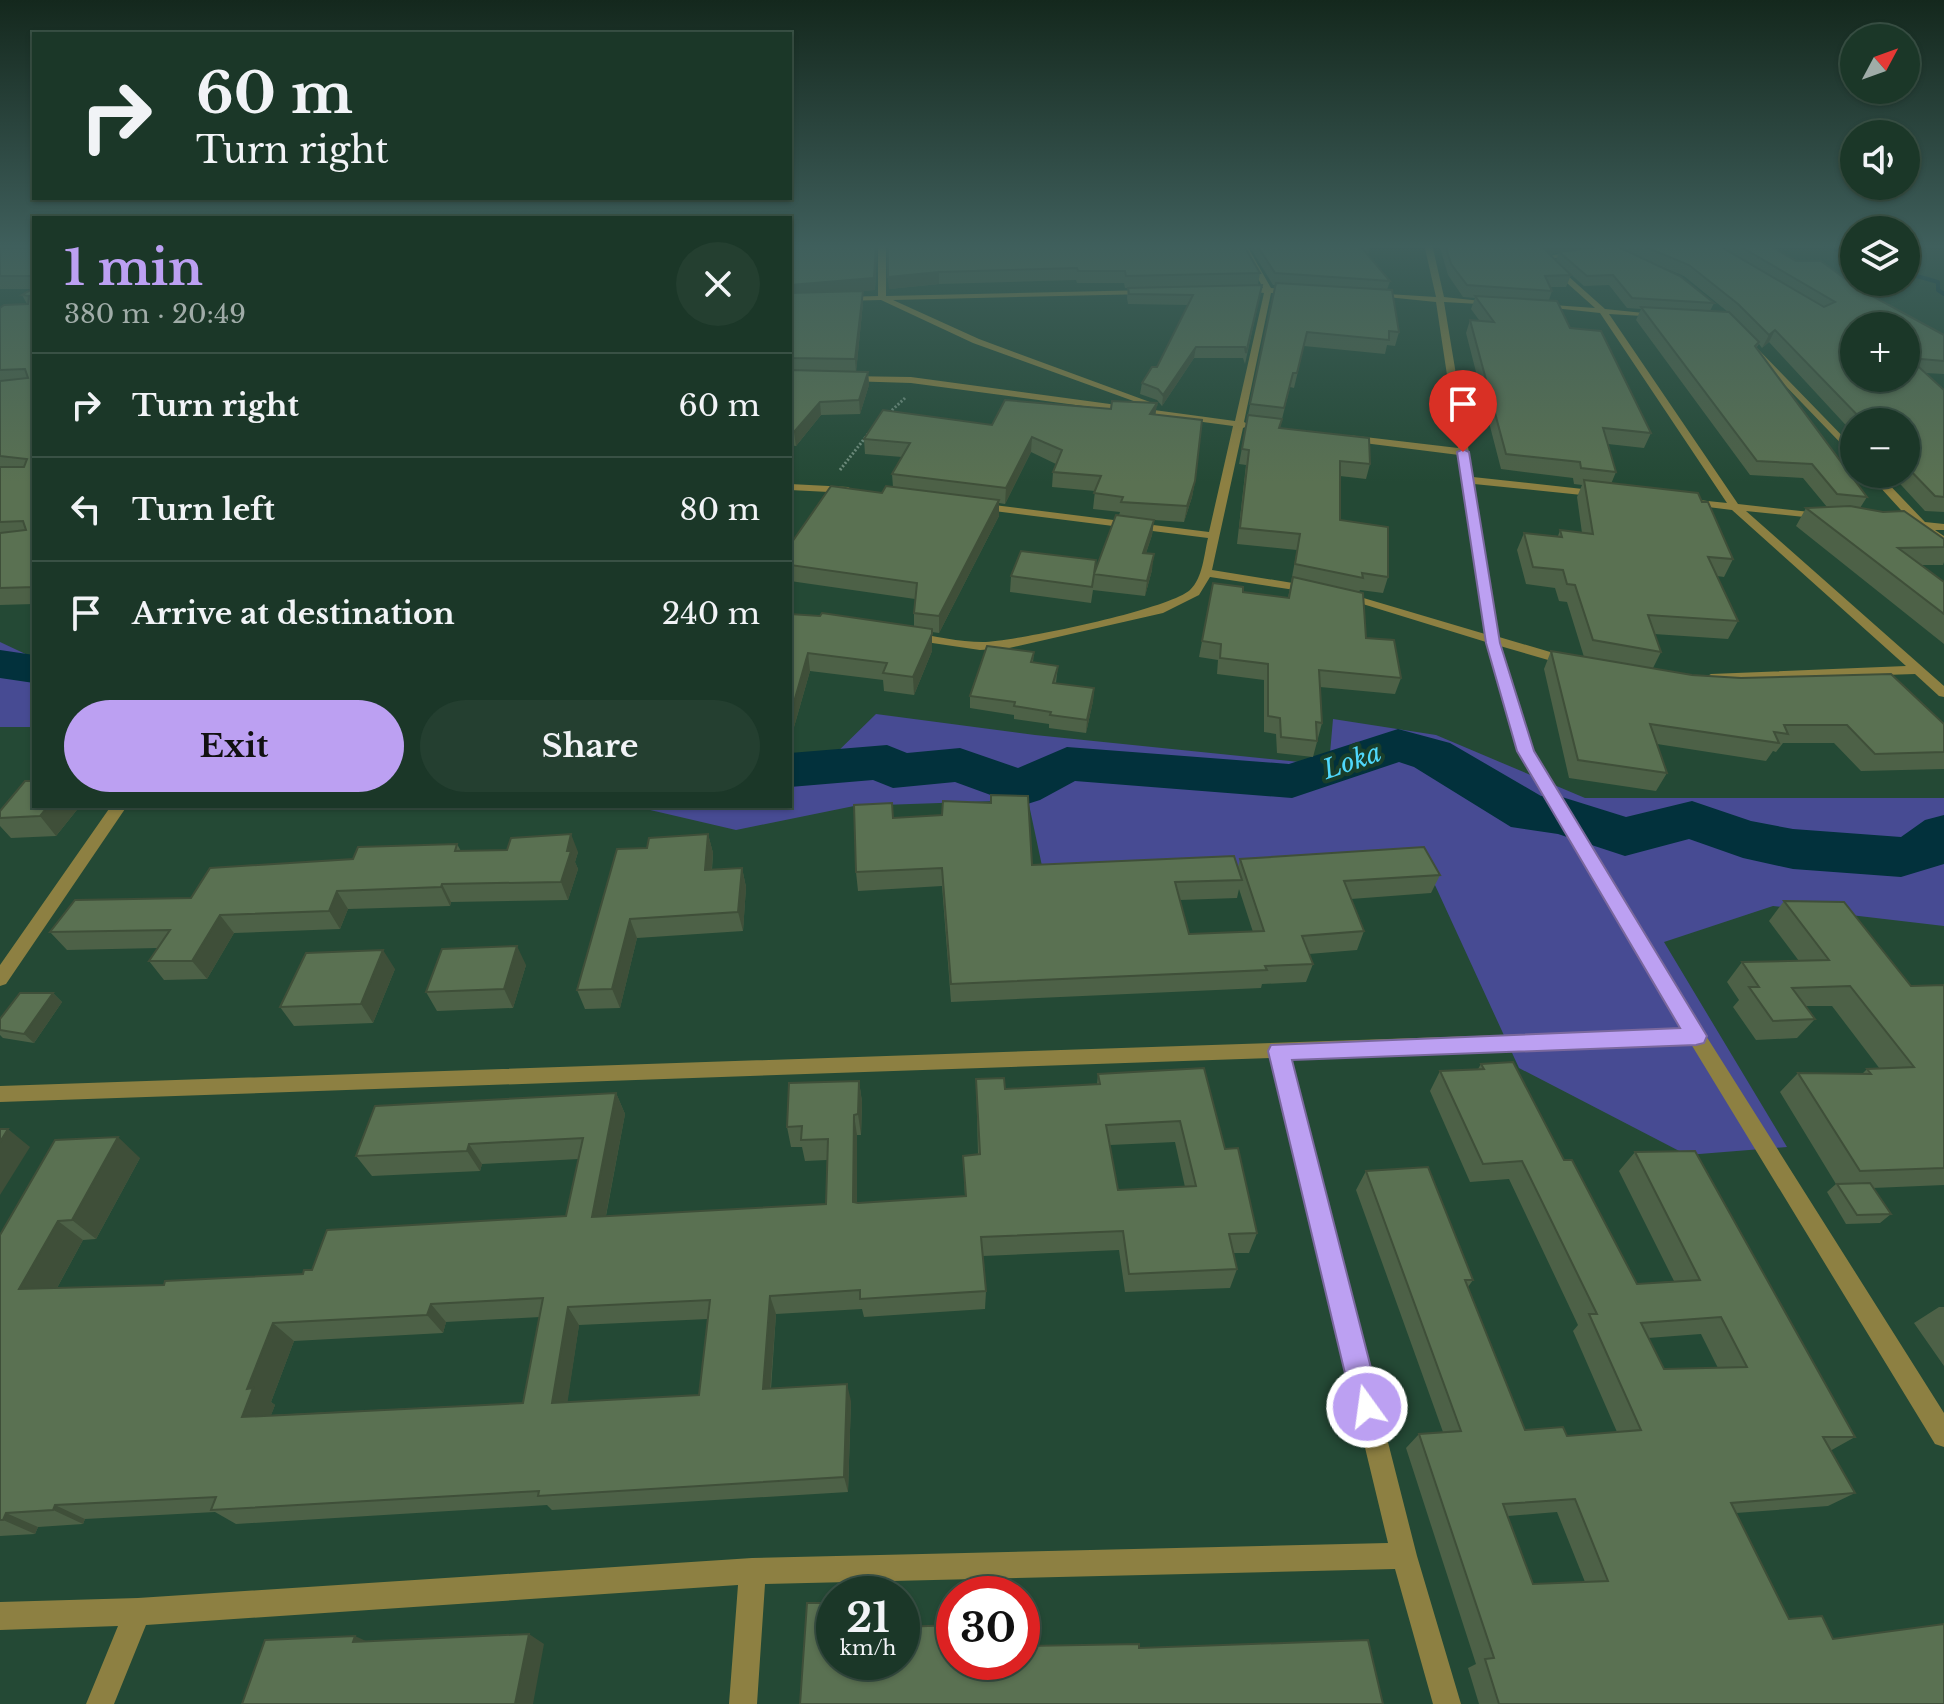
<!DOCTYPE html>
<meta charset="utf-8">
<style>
:root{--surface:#1b3728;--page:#243f30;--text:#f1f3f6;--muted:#a0aca8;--line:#395145;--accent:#bca0f2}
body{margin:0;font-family:"Libre Baskerville",serif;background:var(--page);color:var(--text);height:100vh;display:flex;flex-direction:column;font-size:30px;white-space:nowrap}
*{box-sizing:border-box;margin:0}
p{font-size:26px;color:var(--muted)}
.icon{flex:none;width:44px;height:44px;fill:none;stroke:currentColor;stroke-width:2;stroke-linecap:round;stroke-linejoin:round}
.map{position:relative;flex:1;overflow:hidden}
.sheet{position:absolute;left:32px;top:216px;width:760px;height:592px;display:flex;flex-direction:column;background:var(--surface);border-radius:0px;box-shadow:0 2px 6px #0004,0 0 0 2px var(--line)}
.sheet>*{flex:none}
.guide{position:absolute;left:32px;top:32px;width:760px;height:168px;border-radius:0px;box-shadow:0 2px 6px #0004,0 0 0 2px var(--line);background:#1b3728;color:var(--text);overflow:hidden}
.needle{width:52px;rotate:49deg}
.fabs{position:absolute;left:1840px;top:24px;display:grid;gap:16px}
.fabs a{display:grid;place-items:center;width:80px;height:80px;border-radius:50%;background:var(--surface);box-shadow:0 2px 6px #0004,0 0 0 2px var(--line);font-size:40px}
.speed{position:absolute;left:816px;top:1576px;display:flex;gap:16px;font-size:40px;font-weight:700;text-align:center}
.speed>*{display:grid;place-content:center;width:104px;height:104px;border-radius:50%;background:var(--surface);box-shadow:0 2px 6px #0004,0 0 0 2px var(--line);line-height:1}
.speed small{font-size:20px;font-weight:400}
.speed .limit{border:12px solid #d22;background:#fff;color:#111}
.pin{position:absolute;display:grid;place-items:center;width:68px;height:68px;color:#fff;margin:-82px -34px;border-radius:50% 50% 50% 0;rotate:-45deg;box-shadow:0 0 8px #0007}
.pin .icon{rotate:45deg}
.me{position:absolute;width:88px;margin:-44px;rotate:346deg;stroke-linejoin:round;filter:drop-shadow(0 0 6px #0008)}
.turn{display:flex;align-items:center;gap:28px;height:168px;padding:0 32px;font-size:36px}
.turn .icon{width:104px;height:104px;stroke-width:2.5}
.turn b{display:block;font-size:56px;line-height:68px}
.round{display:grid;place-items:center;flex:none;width:84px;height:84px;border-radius:42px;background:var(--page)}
.headline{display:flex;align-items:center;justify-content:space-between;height:136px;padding:0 32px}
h1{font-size:48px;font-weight:700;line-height:60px;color:var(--accent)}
.cta{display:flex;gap:16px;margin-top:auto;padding:16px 32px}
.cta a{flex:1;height:92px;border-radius:48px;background:var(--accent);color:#111;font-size:32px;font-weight:700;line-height:92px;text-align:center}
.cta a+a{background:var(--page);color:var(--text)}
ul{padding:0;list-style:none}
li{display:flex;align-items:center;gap:24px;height:104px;padding:0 32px;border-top:2px solid var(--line)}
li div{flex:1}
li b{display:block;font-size:30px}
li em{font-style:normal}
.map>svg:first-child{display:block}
.green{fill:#474b93}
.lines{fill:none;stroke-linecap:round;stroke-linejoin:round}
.stream{stroke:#02313c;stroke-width:4}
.river{fill:#02313c;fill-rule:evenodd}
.path{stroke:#6f8d7c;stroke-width:3;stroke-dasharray:2 2;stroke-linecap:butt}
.street{fill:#8d8042;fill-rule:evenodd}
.wall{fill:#4d6147;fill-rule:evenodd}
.shaded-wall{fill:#3f4f39}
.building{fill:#5a7152;stroke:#3f4f39;stroke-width:2;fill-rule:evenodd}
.route{fill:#bca0f2;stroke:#7a689d;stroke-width:2}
.labels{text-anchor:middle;stroke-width:8;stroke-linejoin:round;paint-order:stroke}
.water-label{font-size:26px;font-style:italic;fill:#4fd8fb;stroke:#193e2b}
</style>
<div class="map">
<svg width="1944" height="1704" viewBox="0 0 1944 1704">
<rect width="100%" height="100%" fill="#244935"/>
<path class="green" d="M0 642 34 658V727H0Z
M876 714 1035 735 1329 765 1333 719 1436 735 1585 798H1944V926L1773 906 1664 942 1787 1147 1687 1155 1519 1068 1423 859 1045 880 1028 800 854 806 736 830 633 806H790V759L828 761Z"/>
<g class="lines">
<path class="stream" d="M1822 244 1854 257
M1906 273 1938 282V290L1944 294"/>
<path class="river" d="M0 650 34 655V683L0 678Z
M1398 729 1450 743 1541 796 1562 797 1626 817 1692 801 1751 821 1793 829 1901 837 1925 820 1944 815V864L1901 877 1793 869 1743 858 1689 839 1625 856 1558 834 1511 827 1414 767 1399 762 1292 798 1075 781 1040 800 1021 806 955 782 893 788 873 780 790 787V753L887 745 907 753 960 748 1018 768 1067 747 1289 764Z"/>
<path class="path" d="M889 413 905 398
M840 470 868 434"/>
<path class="street" d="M878 244H886V296L1151 290 1148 294 893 300 979 339 1158 405 1150 407 973 343 881 300 841 301 844 297 878 296Z
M1240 244H1246L1271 288 1300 291 1296 293H1271L1244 422 1250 425 1243 428 1212 570 1311 586 1315 587V593L1210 577 1199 595 1163 613 1009 648 980 650 905 639 904 636 910 632C934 636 959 642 983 642 1017 641 1167 610 1190 590 1203 578 1204 554 1208 538L978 509 973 506 978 503 1209 532 1233 426 911 383 848 381 844 378 845 376 911 377 1235 421 1264 293 1236 290 1240 288H1263Z
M1424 244H1432L1444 297 1500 303 1496 305 1444 302 1473 477 1601 491 1606 494 1601 497 1474 484 1499 637 1574 659 1576 662 1569 666 1500 646 1533 751 1703 1031 1944 1413V1447L1935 1444 1691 1044 1290 1058 1417 1556 1461 1704H1433L1395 1569 765 1584 757 1704H729L738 1585 146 1625 114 1704H86L118 1626 0 1630V1602L138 1598 752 1558 1388 1543 1271 1058 0 1102V1086L1682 1029 1519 751 1486 642 1340 597 1346 593 1350 594 1485 634 1459 455 1348 441 1343 438 1348 435 1458 448 1436 302 1367 295 1371 293 1436 297Z
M1581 250V254L1549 259 1605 309 1663 315 1659 317 1609 314 1738 504 1828 514V518L1824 519 1746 511 1944 686V697L1939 696 1915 674 1706 681 1704 678 1711 674 1906 666 1732 510 1684 504V500L1688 499 1727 503 1600 313 1535 306 1539 304 1595 308 1539 258Z
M1752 343 1854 448V457L1749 348 1748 346Z
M1868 474H1879L1925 522 1944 524V530H1935L1944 536V544L1918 528 1899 526V522L1911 521Z
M790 484 848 487 853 490 848 493 790 490Z
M111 806H127L6 984 0 986V965Z"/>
</g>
<path class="wall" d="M11 244H34V604L0 605V308L27 304 22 295 33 289H0V248H13Z
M790 244H877L875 290 858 291H863V303L856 372H868L869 385 860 414 821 415 796 446 790 445Z
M887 244H1243L1260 273 1258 285 1125 288 1124 283H1077L1076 280 939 284 889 289 888 244Z
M1248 244H1367L1370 247 1368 255 1390 281 1387 290 1399 332 1395 346 1387 345 1385 354 1304 346 1294 388 1290 387 1281 423 1280 428 1370 464 1366 479 1340 476V520L1388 577 1383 593 1360 590 1359 592 1366 638 1401 678 1395 694 1320 687 1322 723 1313 757 1277 753 1276 734 1264 732V680L1217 674 1218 660 1199 657 1213 583 1243 592 1288 598 1297 550 1237 544 1246 465 1239 464 1248 415 1275 285H1273Z
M1439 244H1602L1600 246 1580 249 1610 245 1607 244H1767L1796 261 1859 289 1944 335V374L1925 373 1944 390V512L1925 511 1891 474H1906V422H1854V434L1769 342 1762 348 1759 344 1756 348 1867 497 1860 508 1944 539V562L1943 565H1921L1944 582V644L1796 526 1806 508 1827 507 1803 478 1750 475 1636 320 1641 309 1627 308 1609 285 1584 286 1567 271 1571 275 1566 287H1550L1552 291 1549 300 1651 433 1644 448 1608 444 1616 472 1611 484 1733 559 1724 577 1717 576 1738 621 1728 639 1654 634 1661 652 1653 668 1944 724V769L1861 771 1834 743H1783L1776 752 1773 751 1766 761 1657 744 1667 773 1656 791 1569 778 1544 669 1551 651 1584 657 1567 602 1559 601 1555 588 1526 584 1517 550 1524 533 1558 536 1560 530 1582 533 1577 497 1582 485 1574 484 1573 478 1501 469 1466 333 1470 320H1479L1471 309 1475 298 1463 297 1448 275ZM1559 252 1556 260 1550 254ZM1655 264 1684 276 1728 312 1710 311 1714 303Z
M1128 288 1260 295 1245 364 1243 358H1194L1162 406 1157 400 1140 394 1142 383 1157 367 1188 305 1128 304 1127 298Z
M1157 403 1155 415 1195 481 1192 497 1184 522 1154 520 1152 535 1146 553 1152 570 1145 596 1093 590 1091 603 1010 592 1011 576 1095 571 1119 515 1120 512 1093 509 1095 491 1052 487 1053 472 1056 464 1031 452 1005 504 999 503V516L939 633 932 632V651L914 695 884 691 883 680 810 671 794 727H790V614L914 626V613L915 599 790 581V545L893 487 892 474 902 457 865 454 864 439 992 425Z
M1034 652 1033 662 1058 666 1056 683 1094 688 1093 701 1086 733 1049 728V724L1014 719V715L970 708V696Z
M30 781 34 806H80L56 836 11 838 0 826V811Z
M893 818 1032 865 1238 867 1240 859 1440 875 1431 893 1351 899 1364 931 1357 950 1309 954 1313 964 1306 982 1262 984 1261 988 951 1002 942 886 858 891 856 872ZM1239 889 1253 932 1189 934 1180 900 1237 898Z
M708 834 713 853 712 870 742 868 746 887 743 931 637 938 620 1008 585 1009 577 990 647 848Z
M457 844 461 851 578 852 575 862 578 869 568 900 451 902 450 906 348 909 340 929 234 933 207 979 164 980 149 961 158 948 67 950 50 932 353 859Z
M1784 901 1911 986 1944 985V1185L1873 1188 1891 1214 1880 1223 1846 1224 1827 1192 1836 1184 1780 1092 1798 1073 1862 1074 1867 1069H1880L1832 1006H1805L1815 1019 1797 1038 1756 1040 1733 1007 1739 1000 1727 982 1742 962 1799 961 1769 921Z
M526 965 513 1008 437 1011 426 992Z
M395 969 373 1023 294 1026 280 1007Z
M53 993 62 1002 34 1043 3 1038 0 1035V1019Z
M1481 1064 1564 1160 1637 1284 1674 1281 1619 1171 1635 1152 1855 1437 1830 1451 1855 1493 1828 1506 1736 1513 1789 1619 1833 1639 1944 1704H1479L1468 1668 1476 1664 1406 1448 1419 1434 1443 1432 1356 1190 1366 1171 1473 1280 1468 1287 1525 1430 1567 1436 1617 1432 1573 1331 1578 1325 1509 1179 1470 1182 1430 1091 1440 1071 1478 1069ZM1701 1334 1718 1368 1664 1369 1648 1338ZM1557 1512 1585 1582 1533 1584 1508 1516Z
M1204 1068 1225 1149 1257 1233 1249 1253H1233L1237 1269 1230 1288 1125 1292 1119 1250 983 1256 986 1291 985 1309 864 1317 862 1309 776 1314 771 1389 851 1401 848 1492 552 1510 547 1505 236 1524 215 1512 85 1519 83 1524 38 1527 35 1534 0 1536V1235L140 1158 96 1239 83 1240 57 1288 164 1285 303 1274 312 1270 566 1216 579 1159 482 1164 480 1171 372 1176 356 1156 616 1093 625 1114 606 1216 826 1204 827 1160 805 1161 802 1147H791L787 1127 859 1081 862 1102 861 1135H857V1203L965 1197 963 1156 978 1154 976 1079 1005 1089 1097 1085 1098 1074ZM1175 1142 1185 1187 1118 1190 1110 1145ZM540 1317 523 1403 271 1415 275 1405 271 1402 294 1341 443 1333 446 1322ZM708 1319 699 1395 567 1402 579 1325Z
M1939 1307H1944V1366L1914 1323Z"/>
<path class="shaded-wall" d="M877 244 875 290 790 298V285Z
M1548 244H1602L1600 246 1537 256 1540 245Z
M939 272V284L889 289 888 277Z
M863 291V303L856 373 855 359Z
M1775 330 1769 342 1762 348 1769 335Z
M1196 347 1194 358 1162 406 1163 395Z
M868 372 869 385 860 414 859 400Z
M820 402 821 415 796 446 794 432Z
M1157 403 1155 418 1150 414Z
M1032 437 1031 452 1005 504 1006 488Z
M1195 481 1192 497 1184 522 1187 506Z
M999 500V516L939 633V616Z
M1154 520 1152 535 1141 568 1143 553Z
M1154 554 1152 570 1145 596 1147 581Z
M932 629V651L914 695 913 677Z
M808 653 810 671 794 727 792 709Z
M1094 688 1093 701 1086 733 1087 720Z
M48 806H80L56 836 40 816Z
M571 834 578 852 575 862 578 869 568 900 561 882Z
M708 834 713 853 710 889 705 870Z
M742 868 746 887 743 931 738 912Z
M442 884 451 902 450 906 441 887Z
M337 891 348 909 340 929 329 911Z
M220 915 234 933 207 979 192 961Z
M630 919 637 938 620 1008 612 989Z
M517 946 526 965 513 1008 504 989Z
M383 950 395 969 373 1023 361 1004Z
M53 993 62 1002 34 1043 24 1034Z
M859 1081 862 1102 861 1135 858 1114Z
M616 1093 625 1114 602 1236 592 1217Z
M854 1115 857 1135V1222L853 1202Z
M8 1129 30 1147 0 1195V1142Z
M118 1137 140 1158 96 1239 72 1220Z
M469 1144 482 1164 480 1171 467 1151Z
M58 1221 83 1240 46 1308 19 1289Z
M770 1296 776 1314 769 1406 763 1389Z
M431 1304 446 1322 443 1333 427 1315Z
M568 1307 579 1325 565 1419 552 1403Z
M273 1323 294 1341 271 1402 275 1405 264 1433 242 1417 247 1389Z
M847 1384 851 1401 848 1492 844 1477Z
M55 1505 85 1519 83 1524 53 1510Z
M6 1513 38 1527 35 1534 3 1520Z
M529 1634 544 1644 533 1704H515Z
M355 1636 377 1646 353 1642Z"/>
<path class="building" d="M28 244H34V276H0V248H27Z
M790 244H876L874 278 790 285Z
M888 244H1243L1260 273 1126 276 1125 271H1078L1077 268 939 272 888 277Z
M1256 244H1367L1370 247H1361L1390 281 1275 273Z
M1445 244H1548L1540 245 1571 275 1545 276 1552 291 1467 285 1451 264Z
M1638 244H1716L1824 307 1835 302 1736 244H1767L1796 261H1821L1859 289 1944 335V361L1909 358 1944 390V497L1935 496 1906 466V422H1864L1775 330 1769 335 1738 304 1689 265ZM1854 326H1906V378H1854Z
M1614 245 1680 276 1714 303 1632 298 1613 275 1587 276 1559 252Z
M1276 283 1392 290 1399 332 1389 331V340L1307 332 1297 373H1293L1284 408 1250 404Z
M1262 285 1246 353 1245 347H1196L1163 395 1158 389 1142 383 1152 367H1157L1193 295 1129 294 1128 288Z
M34 288V587L0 588V533L26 530 23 521 0 522V467H24L27 459 0 456V381L28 378 25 369 0 370V308L4 305 28 304 29 296 22 295Z
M863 291 855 359 790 358V293Z
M1475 296 1557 301 1570 328 1601 331 1651 433 1603 428 1616 472 1581 468 1580 462 1506 454 1470 320 1494 322Z
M1641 307 1729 312 1759 342 1755 346 1867 497 1837 494 1812 464 1757 461Z
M790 370 868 372 859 400 820 402 794 432H790Z
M1005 400 1111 409 1112 401 1157 403 1150 414 1202 420 1195 481 1187 506 1121 502 1123 497 1094 493 1101 476 1053 472 1062 450 1032 437 1006 488 892 474 910 443 864 439 883 410 992 425Z
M1248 415 1282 419 1279 428 1369 438 1370 464 1340 461V520L1388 527V577L1362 573 1363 578 1295 564 1300 534 1240 528 1249 450 1242 449Z
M1584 480 1698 493 1702 502H1708L1733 559 1708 557 1738 621 1648 615 1661 652 1593 640 1575 585 1567 584 1563 570 1533 567 1524 533 1562 537 1560 530 1593 534Z
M831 486 882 493 886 486 999 500 939 616 914 613 917 583 790 565V545Z
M1850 506 1883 512 1904 511 1944 539V547L1898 548 1944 582V614L1806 508Z
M1116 515 1154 520 1143 553 1154 554 1147 581 1094 574 1092 587 1011 576 1021 551 1096 560 1094 574Z
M1293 577 1363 593 1366 638 1394 640 1401 678 1319 670 1322 723 1316 722 1317 741 1281 737 1280 718 1268 716V664L1220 658 1221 644 1202 641 1213 583 1243 587V592L1289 598Z
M822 613 932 629V634L913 677 883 673 887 663 808 653 792 709H790V614L820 616Z
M987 646 1034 652 1031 662 1058 666 1053 683 1094 688 1087 720 1050 715 1051 712 1014 706 1015 702 970 696Z
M1551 651 1692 675 1741 678 1891 674 1944 724V752L1875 754 1847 725H1784L1788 734 1774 732 1779 743 1650 724 1667 773 1578 760Z
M34 776V806H48L40 816 0 818V811L25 781H30Z
M991 795 1028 796 1032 865 1234 856 1242 880 1175 882 1189 934 1264 931 1240 859 1424 847 1440 875 1344 881 1364 931 1302 936 1313 964 1265 966 1267 970 951 984 942 868 856 872 854 805 892 803 893 818 942 815 943 801 991 803Z
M571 834 567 851H571L561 882 442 884 441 887 337 891 329 911 220 915 192 961H149L170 930 50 932 75 900 191 898 210 868 353 859 358 847 457 844 455 851 507 850 511 838Z
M708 834 705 870 742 868 738 912 630 919 612 989 577 990 617 849 647 848 649 838Z
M1784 901 1844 902 1911 986 1944 985V1168L1860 1171 1798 1073 1871 1074 1867 1069 1914 1067 1850 986 1792 988 1815 1019 1773 1021 1749 987H1759L1742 962 1829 960Z
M517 946 504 989 426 992 442 949Z
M383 950 361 1004 280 1007 306 953Z
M20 993H53L24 1034 0 1030V1019Z
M1513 1062 1564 1160H1572L1637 1284 1700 1280 1635 1152 1695 1151 1855 1437H1823L1855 1493 1731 1503 1789 1619 1822 1616 1833 1639 1944 1624V1704H1499L1485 1659 1494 1658 1419 1434 1461 1431 1366 1171 1428 1167 1473 1280H1465L1525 1430 1563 1427 1567 1436 1641 1430 1589 1314H1597L1522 1161 1483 1164 1440 1071 1484 1069 1481 1064ZM1721 1317 1747 1367 1664 1369 1641 1323ZM1575 1499 1608 1581 1533 1584 1503 1504Z
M1204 1068 1225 1149 1238 1148 1257 1233 1229 1234 1237 1269 1129 1274 1123 1231 981 1237 986 1291 860 1299V1290L770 1296 763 1389 847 1384 844 1477 538 1496 539 1491 211 1510 216 1497 55 1505 53 1510 6 1513 3 1520H0V1235L55 1140 118 1137 72 1220 58 1221 19 1289 164 1285 165 1281 303 1274 304 1270H312L327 1230 566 1216 583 1138 469 1144 467 1151 356 1156 375 1106 616 1093 592 1217 826 1204 828 1139 801 1140 802 1126 787 1127 789 1083 859 1081 858 1114 854 1115 853 1202 858 1203 966 1196 963 1156 980 1154 976 1079 1004 1078 1005 1089 1100 1084 1098 1074ZM1180 1121 1196 1186 1118 1190 1106 1125ZM543 1298 523 1403 242 1417 253 1388 247 1389 273 1323 427 1315 431 1304ZM710 1300 699 1395 552 1403 568 1307Z
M0 1129H8L0 1142Z
M1870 1183 1891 1214 1857 1215 1837 1184Z
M807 1603H834V1662H902V1627L954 1625V1662H1022V1622H1025L1026 1646 1139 1644V1648L1368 1640 1383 1704H800Z
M529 1634 515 1704H242L265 1640 355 1636 353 1642Z"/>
<linearGradient id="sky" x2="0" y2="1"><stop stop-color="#14281d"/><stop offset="0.51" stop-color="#3f5f5c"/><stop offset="1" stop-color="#3f5f5c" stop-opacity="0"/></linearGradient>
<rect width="1944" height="482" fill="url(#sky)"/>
<path class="route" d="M1463 449 1469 452 1500 643 1534 751 1707 1036 1704 1043 1696 1045 1292 1060 1381 1407 1377 1417 1367 1421 1357 1417 1353 1407 1268 1051 1271 1045 1680 1028 1517 751 1486 643 1457 452Z"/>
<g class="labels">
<g class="water-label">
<text transform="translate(1352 761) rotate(-19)" y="9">Loka</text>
</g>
</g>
</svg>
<div class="fabs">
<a><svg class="needle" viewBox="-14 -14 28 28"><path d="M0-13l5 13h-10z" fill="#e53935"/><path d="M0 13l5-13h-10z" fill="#a0aca8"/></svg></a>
<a><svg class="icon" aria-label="sound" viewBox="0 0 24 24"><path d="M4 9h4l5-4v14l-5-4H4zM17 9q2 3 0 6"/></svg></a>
<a><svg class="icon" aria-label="layers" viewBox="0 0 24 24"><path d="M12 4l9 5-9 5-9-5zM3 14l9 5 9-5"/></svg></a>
<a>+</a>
<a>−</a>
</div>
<div class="speed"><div>21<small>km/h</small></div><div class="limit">30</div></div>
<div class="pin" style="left:1463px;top:452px;background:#d93025"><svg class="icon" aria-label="arrive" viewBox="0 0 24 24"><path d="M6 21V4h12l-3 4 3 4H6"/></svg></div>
<svg class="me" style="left:1367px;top:1407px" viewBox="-20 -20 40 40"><circle r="17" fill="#bca0f2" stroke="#fff" stroke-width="3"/><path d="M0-11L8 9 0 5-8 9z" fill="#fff"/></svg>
<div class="guide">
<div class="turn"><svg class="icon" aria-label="right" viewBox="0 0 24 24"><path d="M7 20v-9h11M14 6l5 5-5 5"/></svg><div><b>60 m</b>Turn right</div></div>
</div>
<section class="sheet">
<div class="headline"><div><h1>1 min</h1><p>380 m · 20:49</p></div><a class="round"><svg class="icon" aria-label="close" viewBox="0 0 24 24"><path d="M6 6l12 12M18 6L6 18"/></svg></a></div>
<ul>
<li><svg class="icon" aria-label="right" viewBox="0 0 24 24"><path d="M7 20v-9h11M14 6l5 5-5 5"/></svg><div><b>Turn right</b></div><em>60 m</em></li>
<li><svg class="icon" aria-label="left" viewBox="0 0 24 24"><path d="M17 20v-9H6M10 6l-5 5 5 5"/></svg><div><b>Turn left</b></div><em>80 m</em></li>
<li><svg class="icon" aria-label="arrive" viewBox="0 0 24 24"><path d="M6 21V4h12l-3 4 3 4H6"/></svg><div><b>Arrive at destination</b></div><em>240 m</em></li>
</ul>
<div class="cta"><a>Exit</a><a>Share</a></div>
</section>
</div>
